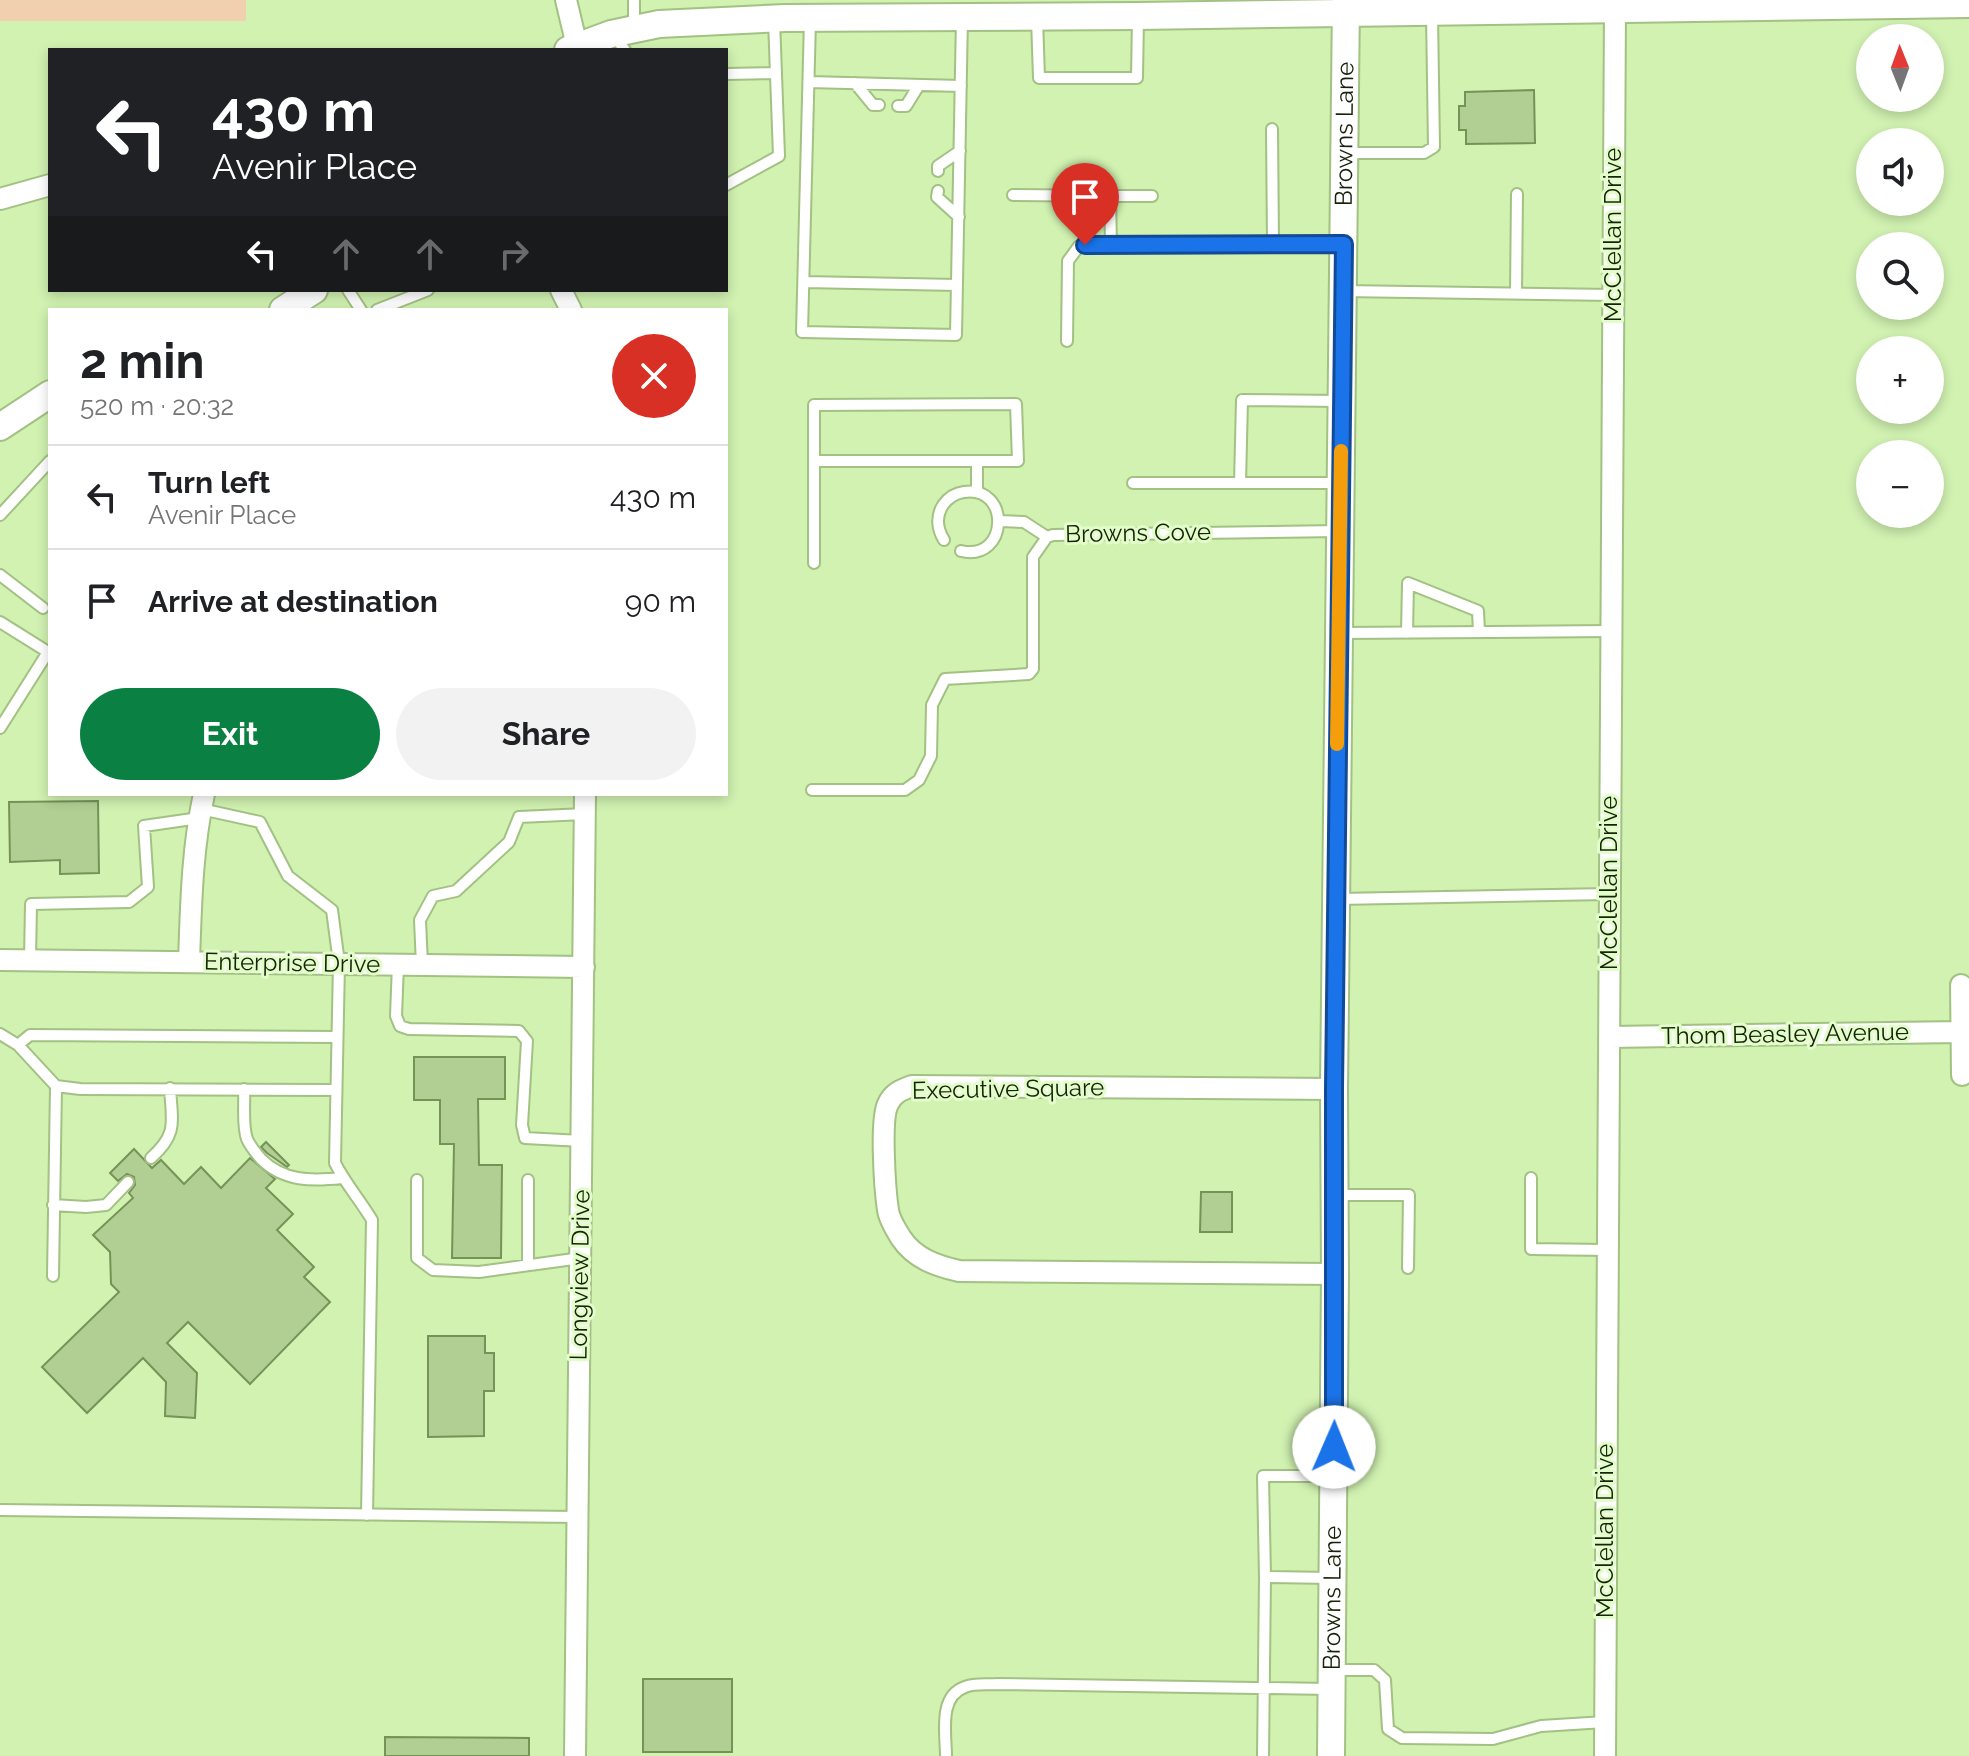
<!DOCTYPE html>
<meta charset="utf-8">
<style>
:root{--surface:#fff;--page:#f2f2f2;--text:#202124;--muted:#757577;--line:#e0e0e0;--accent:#0b8043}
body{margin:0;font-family:Raleway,sans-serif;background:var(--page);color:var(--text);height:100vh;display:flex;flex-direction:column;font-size:30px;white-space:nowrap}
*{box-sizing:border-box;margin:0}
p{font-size:26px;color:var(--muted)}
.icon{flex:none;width:44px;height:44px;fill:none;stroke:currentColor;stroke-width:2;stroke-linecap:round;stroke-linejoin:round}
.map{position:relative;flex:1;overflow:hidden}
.panel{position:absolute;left:48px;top:308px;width:680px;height:488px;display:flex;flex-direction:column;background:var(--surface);border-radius:0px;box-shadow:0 4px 12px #0003}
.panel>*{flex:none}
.top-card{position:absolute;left:48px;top:48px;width:680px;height:244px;border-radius:0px;box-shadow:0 4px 12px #0003;background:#202124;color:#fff;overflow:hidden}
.needle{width:52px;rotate:359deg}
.tools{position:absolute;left:1856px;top:24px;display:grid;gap:16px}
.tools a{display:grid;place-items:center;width:88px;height:88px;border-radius:50%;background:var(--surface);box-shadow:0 4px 12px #0003;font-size:40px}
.pin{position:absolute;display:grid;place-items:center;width:68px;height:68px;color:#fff;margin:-82px -34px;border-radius:50% 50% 50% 0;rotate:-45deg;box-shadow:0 0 8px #0007}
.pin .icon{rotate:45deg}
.me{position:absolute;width:88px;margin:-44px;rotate:1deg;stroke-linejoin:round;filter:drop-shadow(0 0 6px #0008)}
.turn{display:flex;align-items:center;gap:28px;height:168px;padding:0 32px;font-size:36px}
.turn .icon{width:104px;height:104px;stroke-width:2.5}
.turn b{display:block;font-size:56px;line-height:68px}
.lanes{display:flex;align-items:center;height:76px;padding:0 32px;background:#0003;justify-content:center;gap:40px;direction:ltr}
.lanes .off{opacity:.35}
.round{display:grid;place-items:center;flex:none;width:84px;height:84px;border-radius:42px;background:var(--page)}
.head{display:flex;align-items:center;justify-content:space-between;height:136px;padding:0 32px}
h1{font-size:48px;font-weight:700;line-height:60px}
.primary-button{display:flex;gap:16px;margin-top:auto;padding:16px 32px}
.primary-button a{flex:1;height:92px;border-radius:48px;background:var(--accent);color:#fff;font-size:32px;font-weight:700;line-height:92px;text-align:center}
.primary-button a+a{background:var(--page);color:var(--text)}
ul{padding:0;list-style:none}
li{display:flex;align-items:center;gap:24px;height:104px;padding:0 32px;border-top:2px solid var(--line)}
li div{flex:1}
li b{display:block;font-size:30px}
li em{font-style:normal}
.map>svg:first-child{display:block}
.green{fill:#f0d0ae}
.building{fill:#b1cf92;stroke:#769357;stroke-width:2}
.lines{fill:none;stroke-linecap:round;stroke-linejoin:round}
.service-casing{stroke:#a2c183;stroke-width:14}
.minor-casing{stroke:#a2c183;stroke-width:24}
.tertiary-casing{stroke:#a2c183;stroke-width:30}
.service{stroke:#fff;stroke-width:10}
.minor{stroke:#fff;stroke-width:20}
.tertiary{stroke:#fff;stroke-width:26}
.route-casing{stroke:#114b97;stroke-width:20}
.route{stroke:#1a73e8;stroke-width:14}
.slow{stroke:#f59e0b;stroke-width:14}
.labels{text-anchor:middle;stroke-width:6;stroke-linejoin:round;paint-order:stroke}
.street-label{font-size:24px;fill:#162209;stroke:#e2fdc9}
</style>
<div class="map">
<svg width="1969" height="1756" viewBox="0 0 1969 1756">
<rect width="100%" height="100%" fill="#d1f2b1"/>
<path class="green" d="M0 0H246V21H0Z"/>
<path class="building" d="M1534 90 1535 143 1466 144V130H1459V106H1465V92Z
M98 801 99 873 60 874V860L10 862 9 802Z
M414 1057H505V1099H478L479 1165H502L501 1258H452L454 1144H440V1100H414Z
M266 1142 289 1165 287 1167 267 1153 261 1147Z
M134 1149 152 1168 161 1160 184 1184 201 1167 221 1188 250 1158 275 1179 266 1188 293 1214 277 1230 314 1267 304 1277 330 1302 250 1384 188 1322 167 1343 197 1373 195 1418 165 1416 166 1382 143 1358 87 1413 42 1367 119 1292 111 1284 110 1252 93 1235 133 1198 129 1193 135 1185 134 1177 127 1174 118 1181 110 1173Z
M1201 1192H1232V1232H1200Z
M428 1336H485V1353H494V1391H484V1436L428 1437Z
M643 1679H732V1752H643Z
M385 1737 529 1738V1756H385Z"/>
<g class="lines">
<g class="service-casing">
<path id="service" d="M1037 18 1039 78H1137L1138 17
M810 20 802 332 956 335 962 17
M634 26V0
M613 35 625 50
M726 74 776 73
M809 82 961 86
M855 83 873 105H879
M898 106H906L919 85
M1272 129 1273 244
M1345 153H1424L1434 147 1432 14
M938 171V166L960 151
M726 185 779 156 774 20
M938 191 937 197 959 217
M1013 195 1110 196 1111 245
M1110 196H1152
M804 282 957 285
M348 290 361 310
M1343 291 1613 295
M1516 293 1517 194
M377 310 428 290
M1067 341 1068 261 1079 246 1342 244
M814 461H1018L1016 404 814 405V563
M977 461V492
M1133 483H1338
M1240 483 1242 400 1341 401
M0 515 50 461
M1000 521 1024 522 1047 537
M944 540C937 529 936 516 943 505 948 498 956 493 964 492 1011 485 1009 562 961 551
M0 575 43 608
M0 622 48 652 0 728
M1340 633 1611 631
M1407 633 1408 583 1478 611 1479 632
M812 790H905L919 780 931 756 932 705 945 679 1029 674 1033 669V557L1047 537 1053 535 1339 531
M201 809 260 822 288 876 332 910 339 963 335 1163C345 1183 360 1200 372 1220L367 1515
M1338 899 1609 894
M30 960 31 904 129 902 148 887 144 826 199 818
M398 964 396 1016 400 1026 409 1029 519 1031 527 1041 522 1125 525 1138 582 1141
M422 965 420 920 433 896 456 891 509 842 519 817 585 814
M0 1034 18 1045 56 1086 80 1089 335 1090
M18 1045 30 1035 337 1037
M244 1089C245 1104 242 1125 247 1139 250 1146 256 1153 261 1159 284 1182 312 1181 342 1178
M151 1158C178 1134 172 1122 170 1088
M1531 1178V1249L1606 1250
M417 1180V1258L433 1270 479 1272 581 1258
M528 1180V1264
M1337 1195H1409L1408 1268
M53 1205 86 1207 106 1205 128 1182
M53 1276 56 1086
M0 1510 577 1517
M1265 1577 1331 1578
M1334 1670H1374L1385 1680 1388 1729 1402 1738 1493 1739 1541 1726 1605 1722
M946 1756C946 1734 938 1696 965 1687 974 1683 987 1685 997 1684L1330 1689
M1263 1756 1265 1577 1263 1476H1333"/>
</g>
<g class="minor-casing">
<path id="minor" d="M566 0 577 46
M0 199 50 185
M561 290 571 310
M0 960 584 967
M189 961C191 905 192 849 204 794
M1961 985 1962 1075
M1609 1037 1961 1032
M1334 1089 912 1086C901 1090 893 1093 888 1104 880 1119 885 1191 888 1210 889 1219 896 1230 901 1238 915 1259 937 1266 959 1271L1335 1274
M575 1756 585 794
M1605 1756 1615 9"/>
</g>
<g class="tertiary-casing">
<g id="tertiary">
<path d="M568 50 611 34 659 24 785 18 1138 16 1969 4"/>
<path d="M283 310 314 290"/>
<path d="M0 427 50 394"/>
<path id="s1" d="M1331 1756 1335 1274 1334 1089 1346 0"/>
</g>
</g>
<use href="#service" class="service"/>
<use href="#minor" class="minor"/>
<use href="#tertiary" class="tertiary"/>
</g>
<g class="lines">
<g class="route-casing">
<path id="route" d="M1085 245 1344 244 1334 1089V1447"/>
</g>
<use href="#route" class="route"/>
<path class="slow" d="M1337 744 1341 451"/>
</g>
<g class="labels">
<g class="street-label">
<text dy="8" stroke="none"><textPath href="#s1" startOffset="1622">Browns Lane</textPath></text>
<text transform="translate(1613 235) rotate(-90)" y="8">McClellan Drive</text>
<text transform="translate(1138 533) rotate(-1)" y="8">Browns Cove</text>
<text transform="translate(1609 883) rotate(-90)" y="8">McClellan Drive</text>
<text transform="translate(292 963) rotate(1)" y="8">Enterprise Drive</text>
<text transform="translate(1785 1034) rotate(-1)" y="8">Thom Beasley Avenue</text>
<text transform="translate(1008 1089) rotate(-1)" y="8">Executive Square</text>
<text transform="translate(580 1275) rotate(-89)" y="8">Longview Drive</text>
<text transform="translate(1605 1531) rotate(-90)" y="8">McClellan Drive</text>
<text dy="8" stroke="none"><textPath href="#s1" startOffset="158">Browns Lane</textPath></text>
</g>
</g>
</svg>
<div class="tools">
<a><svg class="needle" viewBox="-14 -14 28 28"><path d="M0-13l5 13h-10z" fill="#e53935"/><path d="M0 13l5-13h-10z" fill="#757577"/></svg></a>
<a><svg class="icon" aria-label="sound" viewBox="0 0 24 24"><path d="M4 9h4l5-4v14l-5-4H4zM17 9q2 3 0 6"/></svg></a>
<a><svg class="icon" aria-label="search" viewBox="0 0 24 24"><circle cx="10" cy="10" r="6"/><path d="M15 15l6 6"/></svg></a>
<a>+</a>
<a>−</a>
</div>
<div class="pin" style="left:1085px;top:245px;background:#d93025"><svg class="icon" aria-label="arrive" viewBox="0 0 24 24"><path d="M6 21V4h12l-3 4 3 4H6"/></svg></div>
<svg class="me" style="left:1334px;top:1447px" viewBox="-20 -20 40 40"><circle r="19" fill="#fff"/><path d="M0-13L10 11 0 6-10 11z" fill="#1a73e8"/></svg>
<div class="top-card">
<div class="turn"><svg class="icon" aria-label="left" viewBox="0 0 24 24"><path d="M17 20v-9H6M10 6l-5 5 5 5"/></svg><div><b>430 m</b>Avenir Place</div></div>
<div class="lanes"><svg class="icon" aria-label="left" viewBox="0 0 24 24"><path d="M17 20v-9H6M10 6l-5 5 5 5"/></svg><svg class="icon off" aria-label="ahead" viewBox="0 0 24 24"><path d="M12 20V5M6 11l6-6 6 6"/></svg><svg class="icon off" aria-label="ahead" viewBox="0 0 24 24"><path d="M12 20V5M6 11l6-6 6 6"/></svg><svg class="icon off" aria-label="right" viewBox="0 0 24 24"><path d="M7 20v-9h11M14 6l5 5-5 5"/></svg></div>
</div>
<section class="panel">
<div class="head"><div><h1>2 min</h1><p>520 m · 20:32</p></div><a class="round" style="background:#d93025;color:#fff"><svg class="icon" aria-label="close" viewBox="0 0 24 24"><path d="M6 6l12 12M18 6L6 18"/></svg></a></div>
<ul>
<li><svg class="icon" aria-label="left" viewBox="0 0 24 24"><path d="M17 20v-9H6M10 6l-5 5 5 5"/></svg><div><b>Turn left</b><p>Avenir Place</p></div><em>430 m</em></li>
<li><svg class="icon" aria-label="arrive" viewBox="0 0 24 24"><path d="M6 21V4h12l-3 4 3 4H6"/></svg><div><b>Arrive at destination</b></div><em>90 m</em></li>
</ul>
<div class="primary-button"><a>Exit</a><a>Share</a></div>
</section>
</div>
